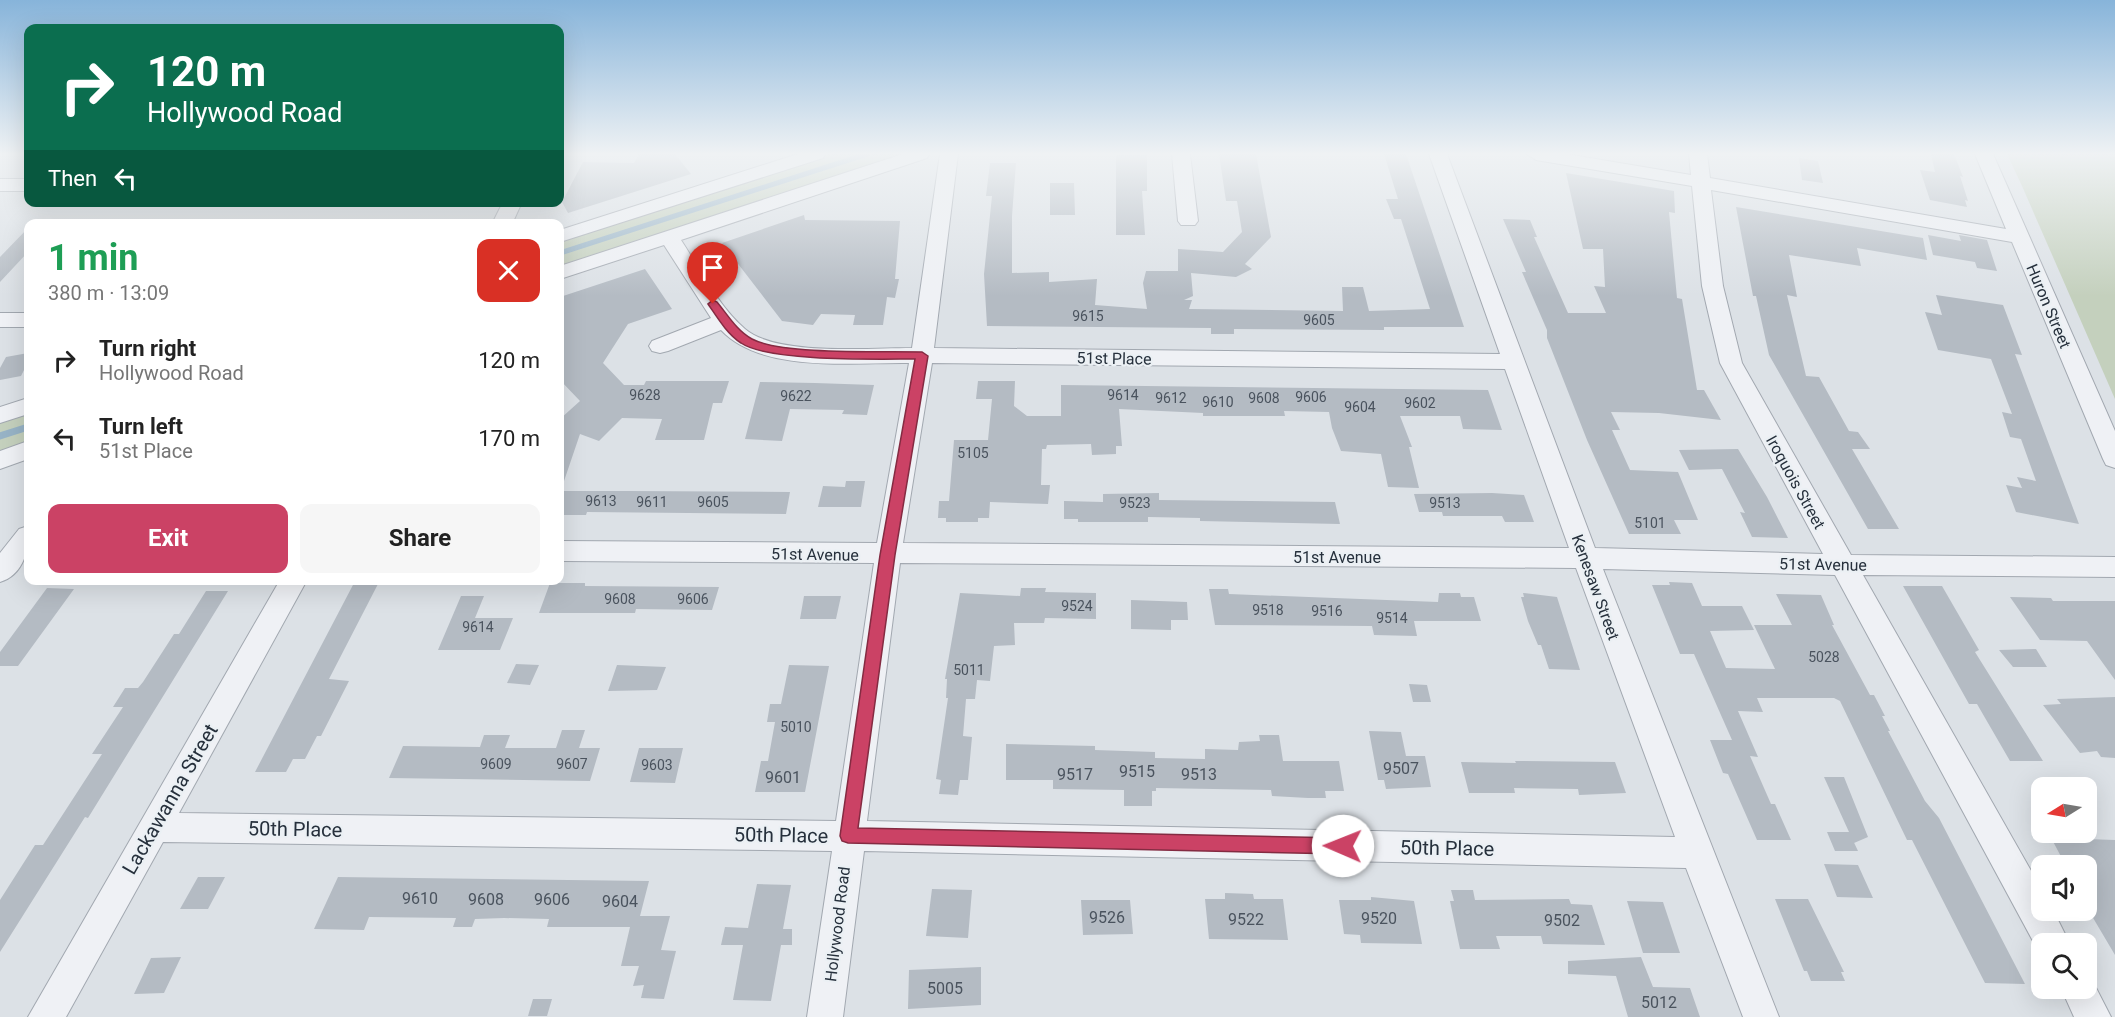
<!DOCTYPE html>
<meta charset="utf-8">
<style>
:root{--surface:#fff;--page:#f6f6f6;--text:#222;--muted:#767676;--accent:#cb4265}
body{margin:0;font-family:Roboto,sans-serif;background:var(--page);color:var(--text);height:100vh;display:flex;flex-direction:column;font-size:22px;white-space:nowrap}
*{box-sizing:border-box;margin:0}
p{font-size:20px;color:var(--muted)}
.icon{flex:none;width:33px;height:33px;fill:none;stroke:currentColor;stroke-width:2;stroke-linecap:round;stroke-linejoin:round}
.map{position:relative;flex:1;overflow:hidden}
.panel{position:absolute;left:24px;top:219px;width:540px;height:366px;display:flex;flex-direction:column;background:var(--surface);border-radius:12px;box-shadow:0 6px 24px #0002}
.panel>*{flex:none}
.top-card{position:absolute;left:24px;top:24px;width:540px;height:183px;border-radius:12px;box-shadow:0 6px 24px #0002;background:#0b6e4f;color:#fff;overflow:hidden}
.needle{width:39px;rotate:259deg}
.controls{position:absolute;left:2031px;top:777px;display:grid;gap:12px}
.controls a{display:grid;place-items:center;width:66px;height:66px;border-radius:12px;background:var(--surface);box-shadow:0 6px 24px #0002;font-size:30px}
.pin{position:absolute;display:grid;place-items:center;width:51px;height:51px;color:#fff;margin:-62px -26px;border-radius:50% 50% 50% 0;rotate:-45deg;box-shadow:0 0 6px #0007}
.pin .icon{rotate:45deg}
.me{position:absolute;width:66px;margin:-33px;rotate:271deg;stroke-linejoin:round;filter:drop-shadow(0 0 4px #0008)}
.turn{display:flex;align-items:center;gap:21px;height:126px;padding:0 24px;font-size:27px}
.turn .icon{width:78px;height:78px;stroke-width:2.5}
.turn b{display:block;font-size:42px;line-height:51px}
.then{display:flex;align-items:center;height:57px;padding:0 24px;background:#0003;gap:12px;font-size:22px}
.round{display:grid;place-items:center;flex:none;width:63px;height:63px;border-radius:12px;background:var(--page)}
.headline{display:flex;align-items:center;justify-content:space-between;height:102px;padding:0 24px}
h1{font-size:36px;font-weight:700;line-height:45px;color:#1e9e55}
.action{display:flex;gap:12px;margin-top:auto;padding:12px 24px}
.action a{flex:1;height:69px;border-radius:12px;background:var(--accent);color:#fff;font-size:24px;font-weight:700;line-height:69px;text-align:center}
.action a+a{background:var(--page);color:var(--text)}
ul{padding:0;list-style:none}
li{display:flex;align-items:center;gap:18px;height:78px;padding:0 24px}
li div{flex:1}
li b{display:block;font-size:22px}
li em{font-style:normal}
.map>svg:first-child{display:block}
.green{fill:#c4d0bd}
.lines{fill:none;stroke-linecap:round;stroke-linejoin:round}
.stream-far1{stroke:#97b3c6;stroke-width:5}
.stream{stroke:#97b3c6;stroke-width:7}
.building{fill:#b4bbc3}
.street-casing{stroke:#a2a8b0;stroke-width:2}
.street{fill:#eff1f5;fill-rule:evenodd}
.route{fill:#cb4265;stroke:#842b42;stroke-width:1.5}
.labels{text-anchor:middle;stroke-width:4.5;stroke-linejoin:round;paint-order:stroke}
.number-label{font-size:14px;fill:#4a535e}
.street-label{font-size:16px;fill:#26303c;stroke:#ebf0f4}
.near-number-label{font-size:16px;fill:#4a535e}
.near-street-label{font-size:20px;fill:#26303c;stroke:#ebf0f4}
</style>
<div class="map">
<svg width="2115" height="1017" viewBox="0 0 2115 1017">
<rect width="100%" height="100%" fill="#dce1e6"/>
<path class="green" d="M829 154H902L560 267V240Z
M2007 154H2115V399L2022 186Z
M28 412V443L0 452V421Z"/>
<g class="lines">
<path class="stream-far1" d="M560 253 867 154"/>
<path class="stream" d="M0 436 28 427"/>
</g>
<path class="building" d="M639 154H675L691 174 568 213 562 202 583 162 634 163Z
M1219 154H1256L1271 237 1245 264 1252 269 1236 277 1191 273 1193 296 1184 300H1192L1189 309 1343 311 1342 287H1363L1369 311 1430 309 1401 219H1394L1386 199H1398L1384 154H1406L1464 327H1384V330L1234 329V334H1211V328L987 326 984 274 992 196H986L990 163H1016L1012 216V273L1049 272V282L1097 279 1095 305 1147 309 1143 283 1146 271H1178V249L1223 252 1242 232 1237 201H1226Z
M1931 154H1954L1963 177 1960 176 1968 201 1965 200 1967 207 1930 200 1920 170 1935 172Z
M1116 155H1147V191H1142L1145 235H1116Z
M1799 158 1818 161 1823 183 1802 180Z
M1566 173 1674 191 1675 213 1669 212 1677 298 1682 299 1697 390H1704L1721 420 1659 413 1611 412 1620 430H1612L1630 470 1678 472 1698 520H1674L1681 534H1629L1587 440 1547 338V330L1522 272H1526L1503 219 1530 220 1537 237H1534L1568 313H1606L1594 286 1605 287 1603 249H1583Z
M1050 183H1074L1075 215H1050Z
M1736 207 1923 238 1927 260 1857 248 1861 266 1789 255 1797 297 1787 295 1806 376 1819 377 1849 431 1858 432 1870 449H1852L1899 529H1868L1769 355 1756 296H1753Z
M804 215 805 220 900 221 895 279H899L895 298 887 297 883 325H853L855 315 821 314 813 325 782 321 722 243Z
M28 228V252L0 282V257Z
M1928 235 1961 241 1959 235 1987 240 1997 271 1977 268 1975 262 1933 255Z
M645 269 672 309 628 324 603 363 624 385H644L646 381H729L722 403H713L704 440H655L662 419 622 418 599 441 580 434 563 484H560V419L580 401 560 380V297Z
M1936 295 2003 305 2022 355 2015 354 2079 524 2016 512 2006 485 2022 488 2017 477 2036 481 2021 439 2010 437 2002 412 2012 414 1991 359 1938 350 1925 312 1942 315Z
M28 353V362L21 376 0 380V368L6 357Z
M978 381H1015L1014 406 1027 416H1061V385L1488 390 1502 430 1463 429 1460 416H1400L1412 447H1409L1419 488 1388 487 1381 454 1341 451 1332 428 1329 412 1284 411 1285 416H1203V413L1119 409 1122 446H1116V454L1092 455 1091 444 1047 445 1046 449H1042L1041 485H1050L1048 504 990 502 989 518H978V522H946V518H938L939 501H949L954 440H988L992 399H976Z
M760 382 815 383 874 385 867 415 842 414 844 410 790 409 782 441 745 439Z
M1738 449 1767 497 1788 538 1752 537 1740 512 1745 513 1722 469 1689 470 1679 450Z
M846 481H865L861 507H818L823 486 845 487Z
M560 491H627L790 492 786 514 587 512 586 515H560Z
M1159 493V500L1335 502 1340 524 1200 521V518L1148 517V522H1078V519H1064V501L1103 502V494Z
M1492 493 1524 495 1534 522H1505L1502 516H1443L1442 512H1419L1414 494Z
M1669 582 1692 583 1702 606H1742L1754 630 1710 631 1726 668 1775 669 1754 625H1792L1776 594 1821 595 1834 625H1832L1870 695H1874L1885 716H1882L1890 731H1888L1925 801 1939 818 2025 984 1985 983 1912 840H1907L1840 701 1834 698H1757L1763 712 1738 711 1758 757 1750 756 1771 804H1775L1791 840H1757L1728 774 1723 773 1710 740H1732L1694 654H1680L1652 585H1670Z
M354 583 378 584 329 679 349 681 321 736H317L305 759H293L286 772H255Z
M550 583H585V586L719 587 712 610 636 609 635 613H539Z
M1903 586H1942L1979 650 1975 652 2043 761H2010L1977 704H1969Z
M47 588 74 589 18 666H0V652Z
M1021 588H1046L1045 592 1096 593V619L1045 618 1044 623H1014L1015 645 994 646 990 681 977 680 975 699H966L963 736 972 737 968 780H960L958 795 939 794 941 780 936 779 948 698H946L947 679H945L960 593 1020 596Z
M1209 589H1228L1229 594 1438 602 1439 593H1460L1461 597H1474L1481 621H1414L1417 636 1374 635 1372 626 1215 625Z
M206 591H228L88 818 85 817 0 952V900L35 845H43L102 754H92L123 707H113L125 688H138L143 682 174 634H179Z
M1523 593 1557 597 1580 670 1549 669 1541 645H1538L1528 621 1521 597H1524Z
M461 596H484L475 618H513L500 650H438Z
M804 596H841L836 619H800Z
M2010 597 2051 598 2053 601H2115V680L2087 641 2040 640Z
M1131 600 1187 602 1188 620H1171V630L1131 629Z
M2036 649 2047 667H2013L1999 650Z
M516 664 539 665 530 685 507 683Z
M617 665 666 667 657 690 608 691Z
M789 665 829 666 805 792H755L761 761H768L775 722H767L770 704H781Z
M1409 684 1427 685 1431 702H1413Z
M2115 697V758L2101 757 2097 751 2080 753 2043 705 2061 704 2057 699Z
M562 730H585L579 748H600L590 781 389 778 403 746 480 747 484 735H510L505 748H556Z
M1369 731 1401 732 1406 756H1425L1431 787 1386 789 1384 780H1378Z
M1259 735H1279L1283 761H1339L1344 791H1325L1326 798H1308L1272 796 1271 790 1156 788V791H1152V806H1124V790L1053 789V780H1006V744L1095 746V750L1155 752V758L1205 759V749L1238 750 1239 742 1260 741Z
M639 748H683L675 783 630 782Z
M1515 761 1615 762 1626 793 1579 795 1578 789 1514 788 1515 793H1469L1461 762 1516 763Z
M1824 777H1844L1868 837 1854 843Z
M1827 832H1849L1858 851H1835Z
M2048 832H2082L2086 839 2115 840V955L2086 906V866H2066Z
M1824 864 1858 865 1873 898 1837 897Z
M198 877H225L208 909H180Z
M338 877 649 881 640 916H670L661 950 676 951 664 999 641 998 644 985 633 986 639 966H621L630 927H547L549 919 504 918 475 919 472 927H453L456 918 369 917 364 930 314 929Z
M757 884 791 885 783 929H792V945H781L771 1001 733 1000 743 945H721L725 927 748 928Z
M932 889 972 890 968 938 926 936Z
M1451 890H1473L1475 900 1569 899 1571 904 1592 905 1605 945 1543 944 1541 936H1496L1500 949H1460L1450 901H1454Z
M1225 893 1253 894 1254 899H1283L1288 940 1209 939 1205 899H1225Z
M1371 897 1414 901 1422 944 1361 943 1360 935 1344 934 1339 900H1371Z
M1775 899H1808L1844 972H1841L1845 981H1811L1807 971H1804Z
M1081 900H1130L1133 934 1083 935Z
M1627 901 1663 902 1680 953H1643Z
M181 957 164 993 134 994 151 958Z
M1641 957 1653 987 1690 988 1700 1017H1628L1616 976 1568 974V961Z
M981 967V1005L908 1009 909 970Z
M533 999H552L547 1016H528Z"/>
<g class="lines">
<g class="street-casing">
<path id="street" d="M798 154H825L823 158 560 242V230Z
M903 154H929L927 158 681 240C700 269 718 306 745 329 776 356 870 348 912 348L940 154H958L934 348 1500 354 1429 154H1447L1595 548 1823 554 1720 363 1702 286 1692 186 1536 160 1527 154H1566L1691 175 1689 154H1707L1710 178 2006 229 1975 154H1993L2115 431V468L2106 465 2103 459 2012 242 1711 190 1723 286 1742 363 1851 555 2115 557V577L1863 575 2042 890V910H2053L2070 944H2042L2041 956 1835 575 1603 569 1779 1017H1743L1686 868 864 851 843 1017H807L832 851 163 842 66 1017H28L280 580H307L179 813 836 821 874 563 560 561V541L877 543 909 363C853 362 763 374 721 330L668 351 660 353 652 351 649 346 652 341 711 318 664 245 560 279V266ZM932 363 1505 369 1569 548 903 543ZM900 563 1576 568 1675 837 867 821Z
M1172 154H1190L1198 221 1195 225H1181L1178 221Z
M0 179H28V191H0Z
M503 202H522L512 224H492Z
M0 313H28V327H0Z
M28 398V414L0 423V407Z
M28 441V459L0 469V451Z
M28 526C30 548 24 575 0 582V553L19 529Z
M2086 974 2090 976 2111 1017H2074L2061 988H2086Z"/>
</g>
<use href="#street" class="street"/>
</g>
<linearGradient id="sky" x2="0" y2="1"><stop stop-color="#87b4da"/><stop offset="0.52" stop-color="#eff2f4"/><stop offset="1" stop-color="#eff2f4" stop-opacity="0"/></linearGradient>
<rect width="2115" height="296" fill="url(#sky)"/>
<path class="route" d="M713 300 717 302C727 314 737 331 752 339 782 355 883 351 922 352L928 356 895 555 858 828 1343 838 1349 840 1351 846 1349 851 1343 854 848 843 842 841 840 836 880 555 915 359C877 359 769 362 741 343 727 334 717 317 708 304Z"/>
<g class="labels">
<g class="number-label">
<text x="1088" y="321">9615</text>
<text x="1319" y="325">9605</text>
<text x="645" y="400">9628</text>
<text x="1123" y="400">9614</text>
<text x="796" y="401">9622</text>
<text x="1311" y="402">9606</text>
<text x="1171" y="403">9612</text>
<text x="1264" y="403">9608</text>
<text x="1218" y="407">9610</text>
<text x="1420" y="408">9602</text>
<text x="1360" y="412">9604</text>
<text x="973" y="458">5105</text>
<text x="601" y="506">9613</text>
<text x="652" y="507">9611</text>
<text x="713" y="507">9605</text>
<text x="1135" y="508">9523</text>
<text x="1445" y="508">9513</text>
<text x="1650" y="528">5101</text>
<text x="620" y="604">9608</text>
<text x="693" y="604">9606</text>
<text x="1077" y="611">9524</text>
<text x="1268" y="615">9518</text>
<text x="1327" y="616">9516</text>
<text x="1392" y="623">9514</text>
<text x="478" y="632">9614</text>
<text x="1824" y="662">5028</text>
<text x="969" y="675">5011</text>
<text x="796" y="732">5010</text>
<text x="496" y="769">9609</text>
<text x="572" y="769">9607</text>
<text x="657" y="770">9603</text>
</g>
<g class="street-label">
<text transform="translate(2049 306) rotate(67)" y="6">Huron Street</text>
<text transform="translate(1114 358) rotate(1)" y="6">51st Place</text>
<text transform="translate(1796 482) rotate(61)" y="6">Iroquois Street</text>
<text transform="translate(815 554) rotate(1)" y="6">51st Avenue</text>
<text x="1337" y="563">51st Avenue</text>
<text transform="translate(1823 564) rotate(1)" y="6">51st Avenue</text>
<text transform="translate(1596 587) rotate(70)" y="6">Kenesaw Street</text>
<text transform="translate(837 924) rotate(-83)" y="6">Hollywood Road</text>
</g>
<g class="near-number-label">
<text x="1401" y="774">9507</text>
<text x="1137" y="777">9515</text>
<text x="1075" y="780">9517</text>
<text x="1199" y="780">9513</text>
<text x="783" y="783">9601</text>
<text x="420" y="904">9610</text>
<text x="486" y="905">9608</text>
<text x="552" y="905">9606</text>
<text x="620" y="907">9604</text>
<text x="1107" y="923">9526</text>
<text x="1379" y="924">9520</text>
<text x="1246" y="925">9522</text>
<text x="1562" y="926">9502</text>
<text x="945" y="994">5005</text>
<text x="1659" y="1008">5012</text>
</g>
<g class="near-street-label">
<text transform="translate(170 799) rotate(-60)" y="7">Lackawanna Street</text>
<text transform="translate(295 829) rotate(1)" y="7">50th Place</text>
<text transform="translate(781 835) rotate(1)" y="7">50th Place</text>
<text transform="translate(1447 848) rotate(1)" y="7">50th Place</text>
</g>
</g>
</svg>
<div class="controls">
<a><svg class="needle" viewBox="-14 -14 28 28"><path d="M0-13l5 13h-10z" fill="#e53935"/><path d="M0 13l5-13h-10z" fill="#767676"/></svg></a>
<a><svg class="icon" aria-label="sound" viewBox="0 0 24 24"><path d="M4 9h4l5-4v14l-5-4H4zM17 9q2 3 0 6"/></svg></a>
<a><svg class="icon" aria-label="search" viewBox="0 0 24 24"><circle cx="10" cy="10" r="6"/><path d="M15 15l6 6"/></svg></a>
</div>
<div class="pin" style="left:713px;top:304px;background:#d93025"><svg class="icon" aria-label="arrive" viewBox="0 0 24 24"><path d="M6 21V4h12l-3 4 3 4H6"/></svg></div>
<svg class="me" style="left:1343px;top:846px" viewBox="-20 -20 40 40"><circle r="19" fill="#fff"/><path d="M0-13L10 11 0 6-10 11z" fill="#cb4265"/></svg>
<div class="top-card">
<div class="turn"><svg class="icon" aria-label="right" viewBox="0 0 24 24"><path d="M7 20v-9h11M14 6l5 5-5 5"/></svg><div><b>120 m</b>Hollywood Road</div></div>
<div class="then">Then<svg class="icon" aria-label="left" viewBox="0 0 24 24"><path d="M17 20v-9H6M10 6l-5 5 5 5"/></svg></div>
</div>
<section class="panel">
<div class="headline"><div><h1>1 min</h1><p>380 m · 13:09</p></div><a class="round" style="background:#d93025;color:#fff"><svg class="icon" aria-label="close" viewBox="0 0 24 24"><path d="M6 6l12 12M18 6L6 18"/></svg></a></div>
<ul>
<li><svg class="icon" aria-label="right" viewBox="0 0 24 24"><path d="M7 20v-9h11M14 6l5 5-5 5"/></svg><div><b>Turn right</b><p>Hollywood Road</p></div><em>120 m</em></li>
<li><svg class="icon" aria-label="left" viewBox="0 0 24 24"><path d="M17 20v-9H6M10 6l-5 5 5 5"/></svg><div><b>Turn left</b><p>51st Place</p></div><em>170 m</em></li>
</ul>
<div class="action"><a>Exit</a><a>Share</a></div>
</section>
</div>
